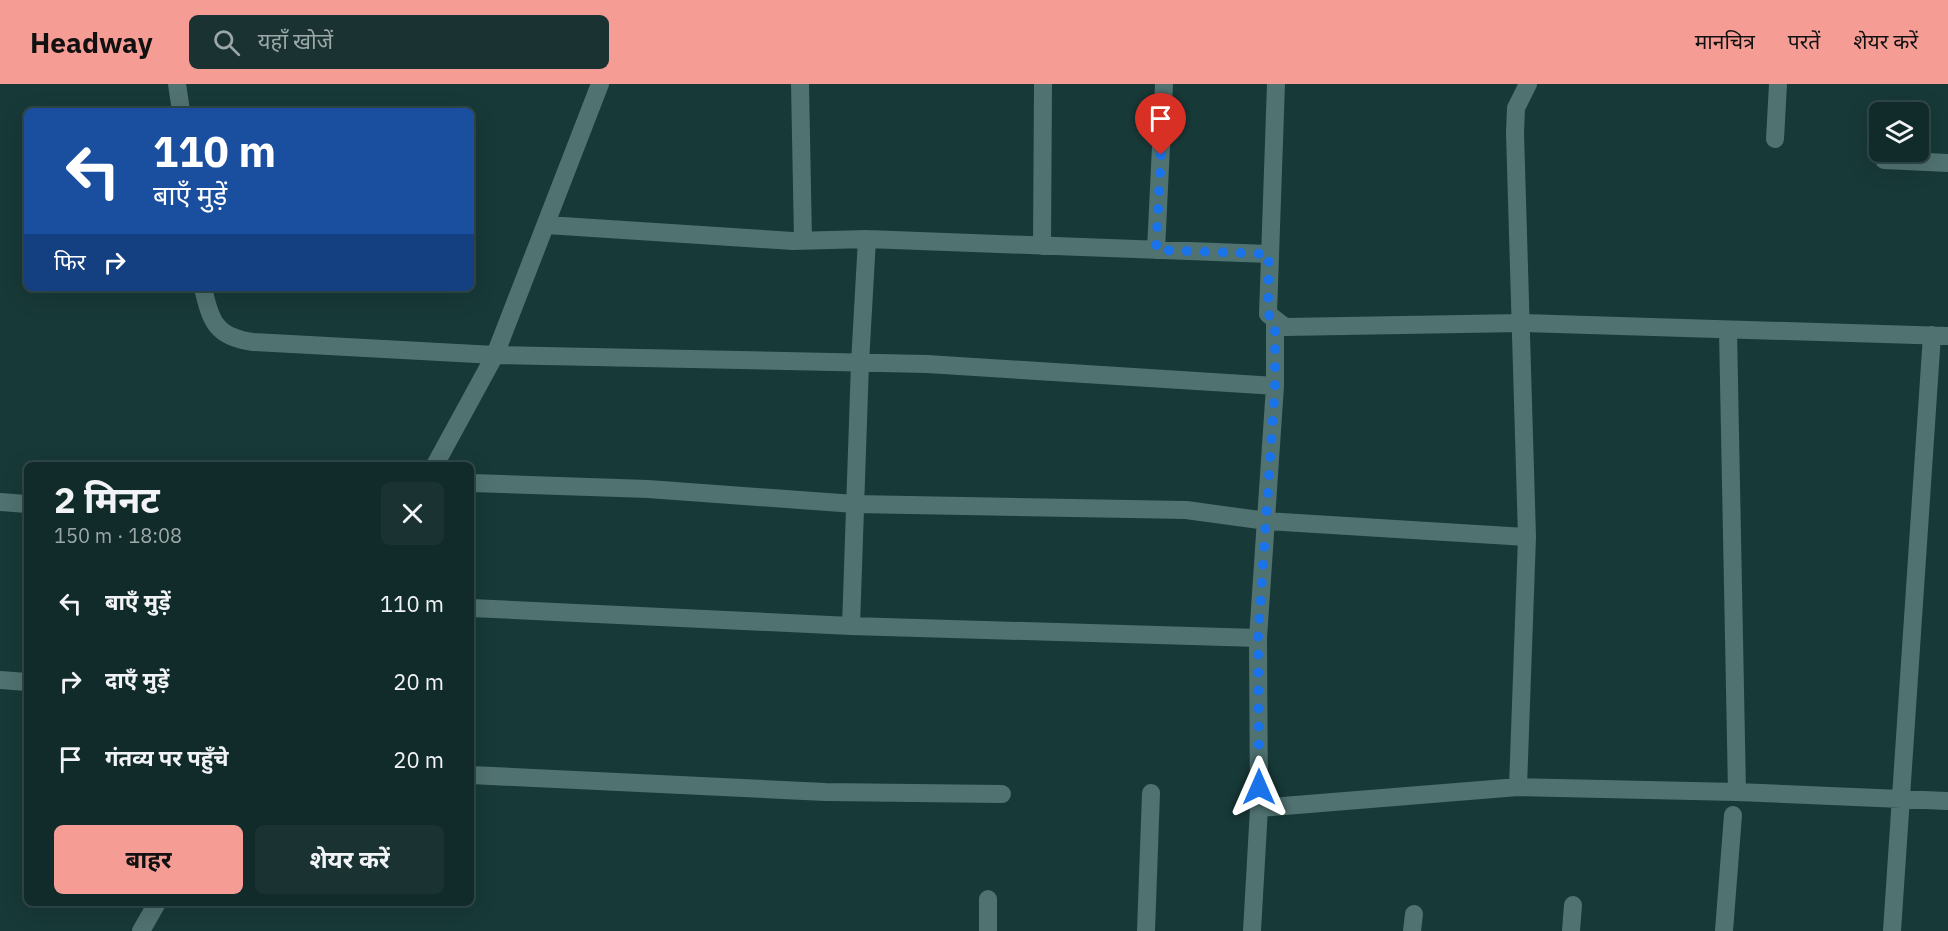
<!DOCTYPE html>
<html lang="hi">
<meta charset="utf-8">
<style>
:root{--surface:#112b2a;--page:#1a3332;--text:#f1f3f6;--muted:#9ca7a8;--line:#304747;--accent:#f59c95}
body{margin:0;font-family:"IBM Plex Sans","Noto Sans Devanagari",sans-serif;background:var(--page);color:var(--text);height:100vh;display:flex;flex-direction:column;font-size:22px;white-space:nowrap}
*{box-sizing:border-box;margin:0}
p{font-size:20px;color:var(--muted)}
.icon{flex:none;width:33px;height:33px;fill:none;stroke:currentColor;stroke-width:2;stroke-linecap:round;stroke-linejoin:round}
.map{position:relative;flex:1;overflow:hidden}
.details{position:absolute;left:24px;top:378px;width:450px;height:444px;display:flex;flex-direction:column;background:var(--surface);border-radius:9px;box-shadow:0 6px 24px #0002,0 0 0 2px var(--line)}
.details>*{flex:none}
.hud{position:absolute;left:24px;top:24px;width:450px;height:183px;border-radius:9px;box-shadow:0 6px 24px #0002,0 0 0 2px var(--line);background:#1a4fa0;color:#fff;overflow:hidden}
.tools{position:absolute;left:1869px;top:18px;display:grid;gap:12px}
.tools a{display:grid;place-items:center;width:60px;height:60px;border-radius:9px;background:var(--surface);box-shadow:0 6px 24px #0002,0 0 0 2px var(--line);font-size:30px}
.pin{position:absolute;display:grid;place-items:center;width:51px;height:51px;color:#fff;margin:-62px -26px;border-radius:50% 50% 50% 0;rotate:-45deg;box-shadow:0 0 6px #0007}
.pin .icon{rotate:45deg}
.me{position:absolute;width:66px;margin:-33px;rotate:0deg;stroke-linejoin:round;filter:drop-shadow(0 0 4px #0008)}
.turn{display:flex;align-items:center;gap:21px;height:126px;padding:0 30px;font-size:27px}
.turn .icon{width:78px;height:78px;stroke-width:2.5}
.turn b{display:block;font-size:42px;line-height:51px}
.then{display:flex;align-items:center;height:57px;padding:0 30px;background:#0003;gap:12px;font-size:22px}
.round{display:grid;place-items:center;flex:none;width:63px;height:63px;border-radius:9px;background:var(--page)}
.summary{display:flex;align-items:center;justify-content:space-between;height:102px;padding:0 30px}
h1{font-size:36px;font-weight:700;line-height:45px}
.button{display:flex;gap:12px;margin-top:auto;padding:12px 30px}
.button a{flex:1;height:69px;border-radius:9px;background:var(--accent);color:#111;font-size:24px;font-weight:700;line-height:69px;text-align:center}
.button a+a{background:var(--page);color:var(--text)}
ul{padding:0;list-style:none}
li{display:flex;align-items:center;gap:18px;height:78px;padding:0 30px}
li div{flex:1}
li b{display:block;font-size:22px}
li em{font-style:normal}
header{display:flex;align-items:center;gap:36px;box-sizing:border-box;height:84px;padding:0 30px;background:var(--accent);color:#111}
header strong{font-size:28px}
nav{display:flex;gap:33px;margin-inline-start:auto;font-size:21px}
.search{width:420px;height:54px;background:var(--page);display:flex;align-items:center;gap:15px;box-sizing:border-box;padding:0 21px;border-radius:9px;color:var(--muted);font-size:22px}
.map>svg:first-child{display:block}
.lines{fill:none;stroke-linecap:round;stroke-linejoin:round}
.minor{stroke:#507271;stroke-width:18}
.route{stroke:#1a73e8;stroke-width:10;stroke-dasharray:0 18}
</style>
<header>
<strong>Headway</strong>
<div class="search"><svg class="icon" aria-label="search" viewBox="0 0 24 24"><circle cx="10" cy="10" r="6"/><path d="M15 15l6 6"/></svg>यहाँ खोजें</div>
<nav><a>मानचित्र</a><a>परतें</a><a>शेयर करें</a></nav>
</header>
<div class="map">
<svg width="1948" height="847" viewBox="0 0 1948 847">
<rect width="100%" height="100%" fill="#173938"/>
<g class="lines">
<path class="minor" d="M177 0 181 27
M800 0 803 156
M1276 0 1268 230 1285 243 1521 239 1948 252
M1775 55 1778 0
M1884 76 1948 79
M547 141 793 157 867 155 1269 170
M1042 162 1043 0
M1156 166 1164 0
M203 204C211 238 216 253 253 258L495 271 927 280 1275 302
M1728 246 1737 708
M435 381 495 271 600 0
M471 399 648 405 855 420 1186 426 1267 437 1527 453
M0 418 27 420
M471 524 851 542 1258 554
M851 542 860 279 867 155
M0 596 27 598
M471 691 825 708 1002 710
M1518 703 1737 708 1948 717
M1259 724 1518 703 1527 453 1515 49 1516 24 1528 0
M141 847 157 819
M988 847V815
M1146 847 1151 709
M1252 847 1259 724 1258 554 1275 302V238
M1412 847 1414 830
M1571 847 1573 821
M1724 847 1733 731
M1892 847 1932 251"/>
</g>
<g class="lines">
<path class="route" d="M1161 71 1156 166 1269 170 1268 230 1275 238V302L1258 554 1259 703"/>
</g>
</svg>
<div class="tools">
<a><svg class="icon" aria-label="layers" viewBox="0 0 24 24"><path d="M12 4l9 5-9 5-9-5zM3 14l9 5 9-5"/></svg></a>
</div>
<div class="pin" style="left:1161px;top:71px;background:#d93025"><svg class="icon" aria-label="arrive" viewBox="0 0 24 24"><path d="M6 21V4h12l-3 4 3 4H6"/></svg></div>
<svg class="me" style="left:1259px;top:703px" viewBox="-20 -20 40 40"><path d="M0-17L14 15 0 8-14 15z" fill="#1a73e8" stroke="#fff" stroke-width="4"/></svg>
<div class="hud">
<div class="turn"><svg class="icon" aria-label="left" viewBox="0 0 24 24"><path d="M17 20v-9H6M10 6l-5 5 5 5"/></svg><div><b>110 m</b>बाएँ मुड़ें</div></div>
<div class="then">फिर<svg class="icon" aria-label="right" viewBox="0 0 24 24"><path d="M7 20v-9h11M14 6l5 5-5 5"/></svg></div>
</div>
<section class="details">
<div class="summary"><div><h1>2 मिनट</h1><p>150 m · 18:08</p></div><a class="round"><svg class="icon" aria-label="close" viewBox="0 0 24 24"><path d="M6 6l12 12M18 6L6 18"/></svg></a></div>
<ul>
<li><svg class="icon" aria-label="left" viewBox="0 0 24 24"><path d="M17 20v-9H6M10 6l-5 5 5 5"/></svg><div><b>बाएँ मुड़ें</b></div><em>110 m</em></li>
<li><svg class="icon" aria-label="right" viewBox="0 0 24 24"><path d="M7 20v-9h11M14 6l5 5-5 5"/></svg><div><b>दाएँ मुड़ें</b></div><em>20 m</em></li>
<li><svg class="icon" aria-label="arrive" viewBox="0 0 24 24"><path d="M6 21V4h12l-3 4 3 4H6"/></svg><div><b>गंतव्य पर पहुँचे</b></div><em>20 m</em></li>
</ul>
<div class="button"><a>बाहर</a><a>शेयर करें</a></div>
</section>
</div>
